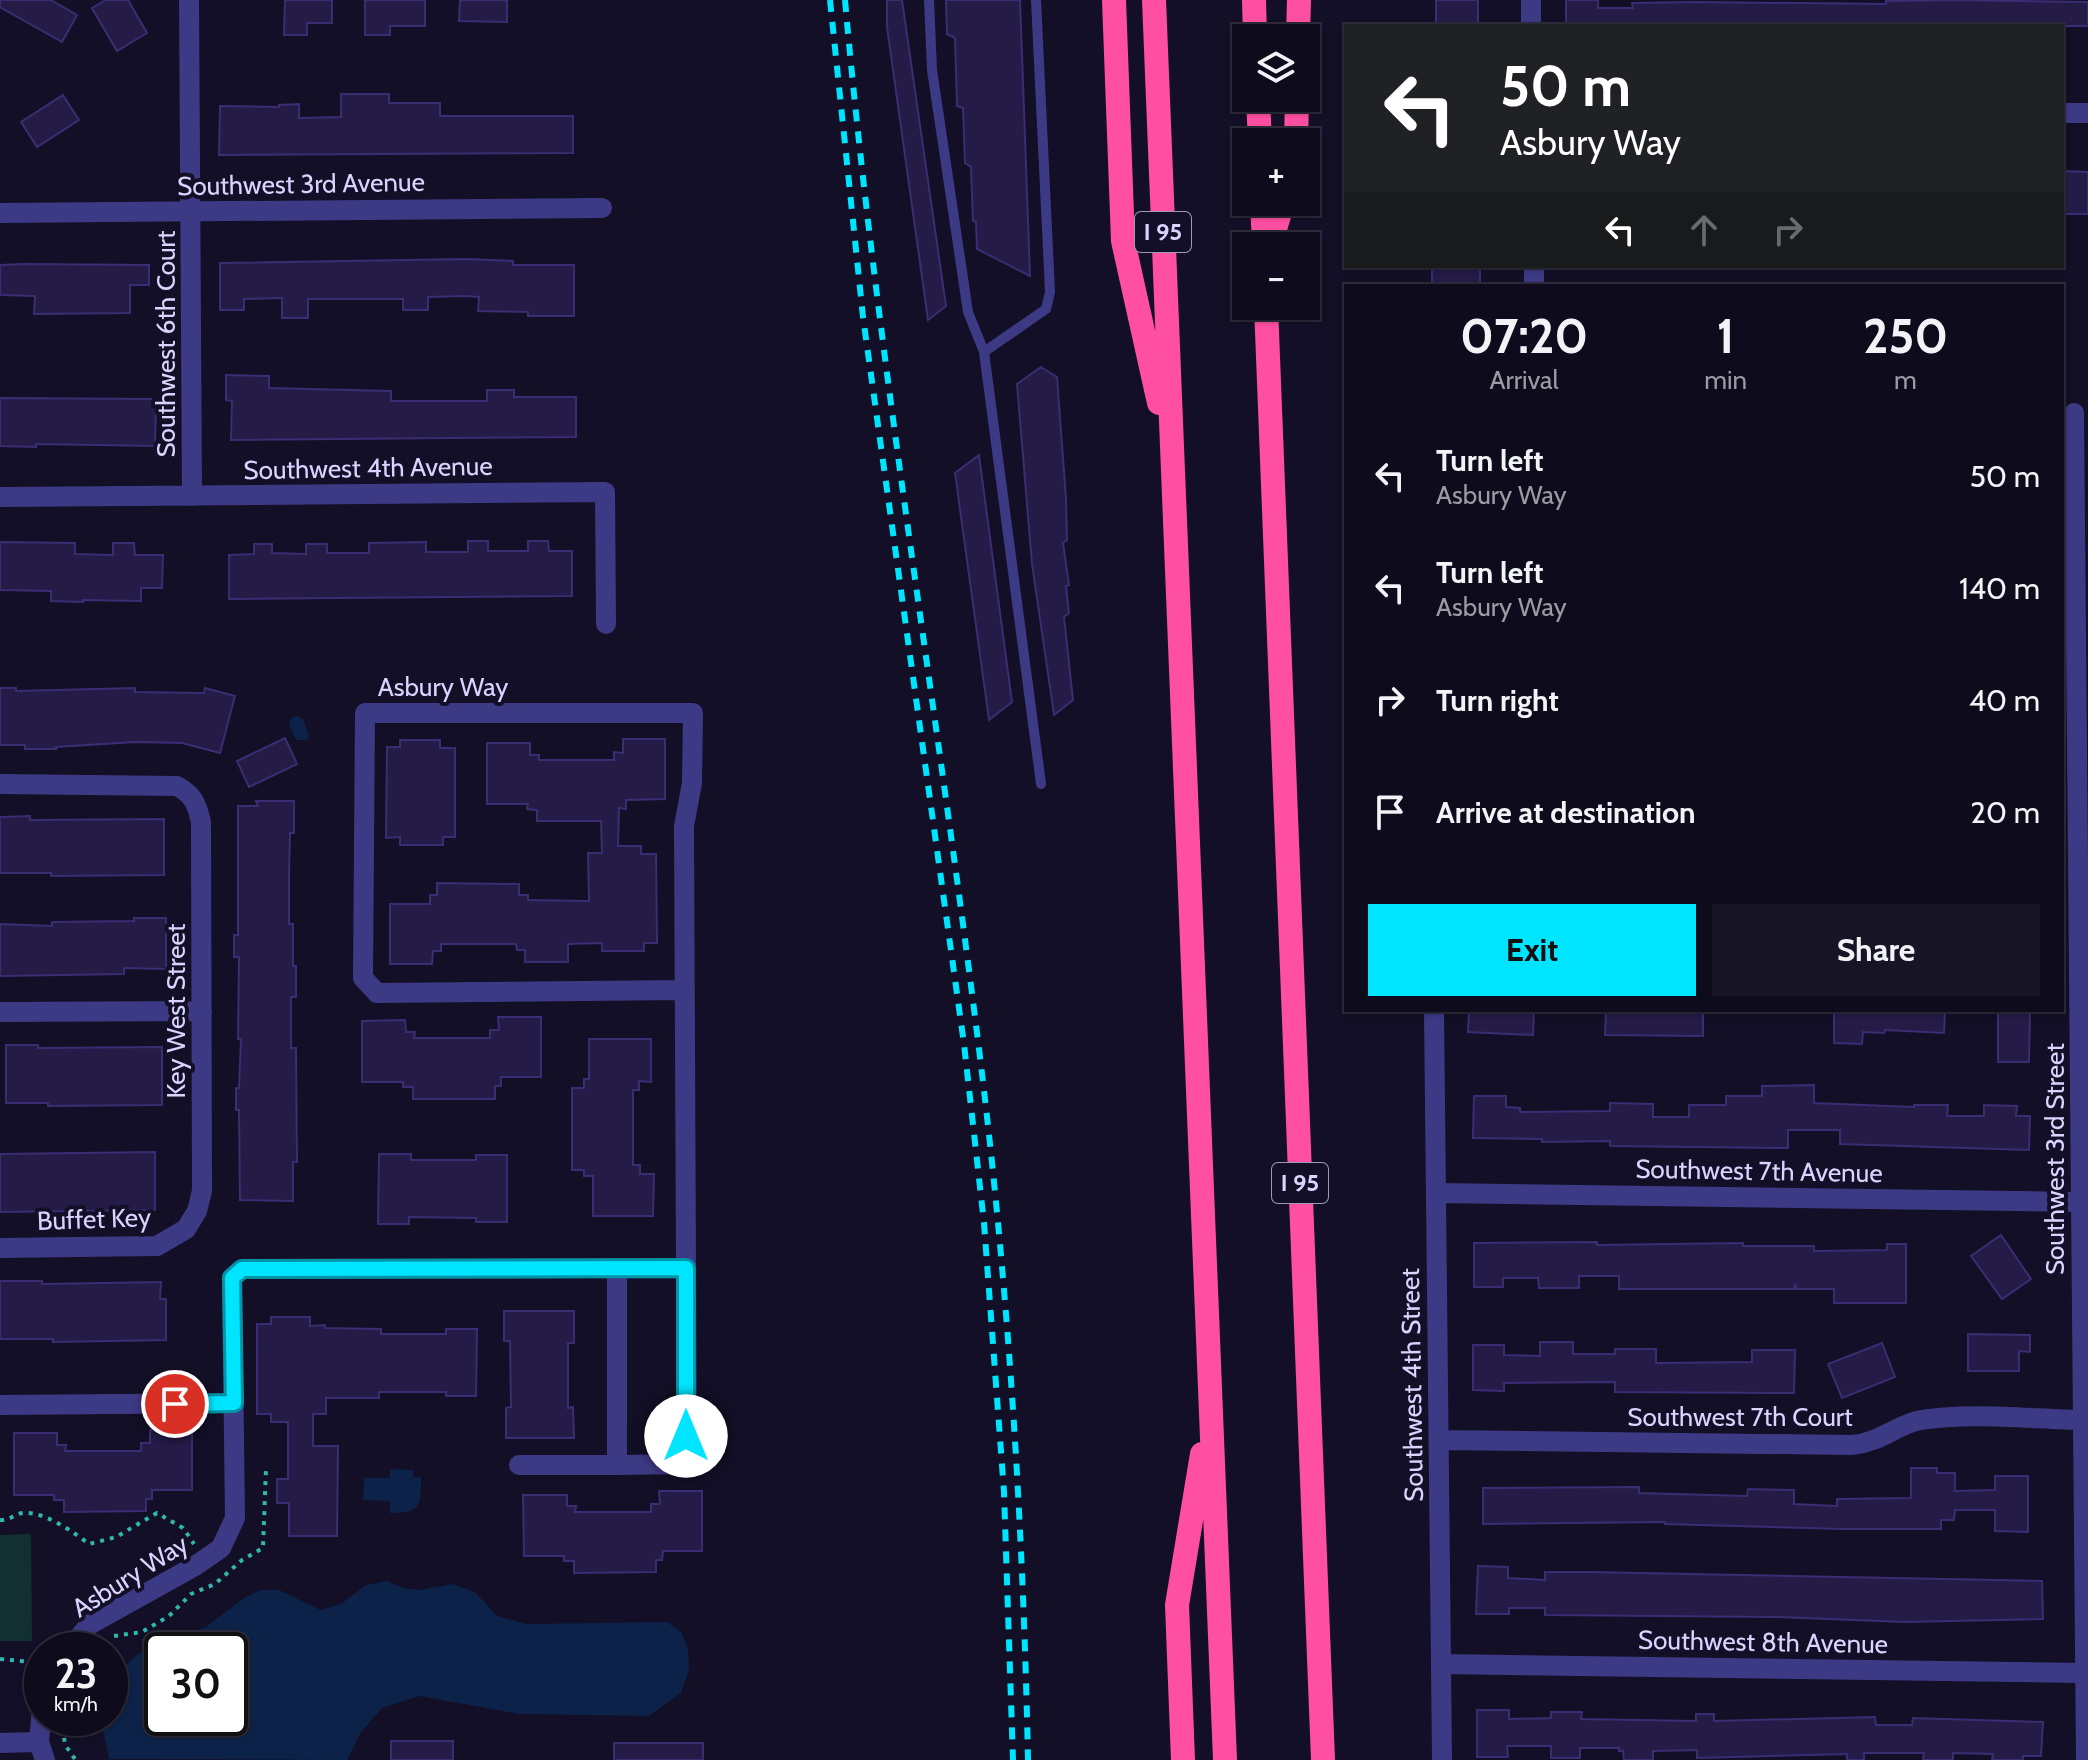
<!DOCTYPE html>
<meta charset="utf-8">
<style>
:root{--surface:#0e0b1c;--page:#171425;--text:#f1f3f6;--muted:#9b9ba3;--line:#2e2b3b;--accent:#00e5ff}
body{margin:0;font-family:Cabin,sans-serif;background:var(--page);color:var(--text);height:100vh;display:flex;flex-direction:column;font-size:30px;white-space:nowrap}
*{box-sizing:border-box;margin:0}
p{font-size:26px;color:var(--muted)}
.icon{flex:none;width:44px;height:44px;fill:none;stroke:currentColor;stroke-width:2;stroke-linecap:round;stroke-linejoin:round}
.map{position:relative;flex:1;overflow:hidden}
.drawer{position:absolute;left:1344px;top:284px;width:720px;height:728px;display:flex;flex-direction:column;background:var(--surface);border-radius:0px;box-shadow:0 2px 6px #0004,0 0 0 2px var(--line)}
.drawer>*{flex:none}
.banner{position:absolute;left:1344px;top:24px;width:720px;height:244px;border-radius:0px;box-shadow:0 2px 6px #0004,0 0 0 2px var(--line);background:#202124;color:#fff;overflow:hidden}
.fabs{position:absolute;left:1232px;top:24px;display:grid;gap:16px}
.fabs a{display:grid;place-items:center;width:88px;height:88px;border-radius:0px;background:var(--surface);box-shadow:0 2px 6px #0004,0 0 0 2px var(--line);font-size:40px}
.speed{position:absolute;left:24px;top:1632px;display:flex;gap:16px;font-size:40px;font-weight:700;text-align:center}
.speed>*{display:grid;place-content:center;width:104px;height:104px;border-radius:50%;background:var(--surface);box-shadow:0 2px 6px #0004,0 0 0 2px var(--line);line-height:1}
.speed small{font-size:20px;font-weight:400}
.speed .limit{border:4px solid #111;border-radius:12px;background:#fff;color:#111}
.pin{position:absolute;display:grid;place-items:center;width:68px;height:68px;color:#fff;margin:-34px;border:4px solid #fff;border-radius:50%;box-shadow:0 2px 8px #0007}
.me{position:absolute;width:88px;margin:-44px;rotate:0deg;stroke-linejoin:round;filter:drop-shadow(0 0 6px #0008)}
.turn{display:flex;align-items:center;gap:28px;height:168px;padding:0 24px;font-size:36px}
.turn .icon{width:104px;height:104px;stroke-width:2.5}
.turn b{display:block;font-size:56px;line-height:68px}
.lanes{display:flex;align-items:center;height:76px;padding:0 24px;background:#0003;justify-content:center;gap:40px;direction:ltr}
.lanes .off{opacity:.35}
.eta{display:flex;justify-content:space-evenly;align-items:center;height:136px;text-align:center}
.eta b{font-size:48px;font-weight:700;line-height:56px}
.button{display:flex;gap:16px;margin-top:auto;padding:16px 24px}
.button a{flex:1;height:92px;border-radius:0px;background:var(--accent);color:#111;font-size:32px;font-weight:700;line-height:92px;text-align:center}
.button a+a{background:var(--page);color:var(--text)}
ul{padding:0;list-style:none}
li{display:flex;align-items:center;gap:24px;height:112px;padding:0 24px}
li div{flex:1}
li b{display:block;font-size:30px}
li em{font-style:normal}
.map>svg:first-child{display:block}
.green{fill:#12302f}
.water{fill:#0c2248;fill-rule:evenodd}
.building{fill:#241b47;stroke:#3b2d73;stroke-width:2}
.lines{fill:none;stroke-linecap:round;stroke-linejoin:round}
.path{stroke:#2fb8b0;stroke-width:4;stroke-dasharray:4 6;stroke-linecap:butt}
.service{stroke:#3d3a85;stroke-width:10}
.minor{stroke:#3d3a85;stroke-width:20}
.motorway{stroke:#ff4fa3;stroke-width:24}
.rail{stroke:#00e5ff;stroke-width:6;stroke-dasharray:12 10;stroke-linecap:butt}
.route-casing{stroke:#0095a6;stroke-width:20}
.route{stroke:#00e5ff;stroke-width:14}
.labels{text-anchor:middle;stroke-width:8;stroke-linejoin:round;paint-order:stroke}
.shield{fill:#130f26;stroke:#9e99be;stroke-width:2}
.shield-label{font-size:24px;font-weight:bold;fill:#d9d4ff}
.street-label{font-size:26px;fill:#d9d4ff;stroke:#130f26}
</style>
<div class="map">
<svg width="2088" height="1760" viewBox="0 0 2088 1760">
<rect width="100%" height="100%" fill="#130f26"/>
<path class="green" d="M31 1534 32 1641H0V1535Z"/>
<path class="water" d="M297 716 303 719 309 736 307 740H296L289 724 291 718Z
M390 1469 413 1470V1477H421C421 1506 421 1513 390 1513V1501L363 1500 364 1478H390Z
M387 1581 403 1588 419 1590 453 1584 476 1593 497 1616 526 1624 667 1622 681 1632 688 1648 689 1670 681 1693 649 1716 520 1714 419 1696 382 1708 361 1732 347 1760 109 1759 100 1718H110V1689L118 1672 138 1654 206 1627 244 1598 260 1590H279L321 1610 341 1604 366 1585ZM162 1650H230V1718H162Z"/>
<path class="building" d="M0 0H51L77 15 62 42 0 7Z
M106 0H128L147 33 117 51 92 8Z
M285 0H332V23H307V35H284Z
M365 0H425V26H390V35H365Z
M460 0H507V22L459 21Z
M887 0H902L946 306 928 320 887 27Z
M946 0H1020L1030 276 977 249 976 222 973 221 971 167 965 163 963 108 957 106 955 38 947 34Z
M1436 0H1478V26H1436Z
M1566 0H1598V8H1633L1632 3 1696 2 1886 4V1L1956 0 2088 2V26H1566Z
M341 94H389V103H440V116H573V153L219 155 220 106 279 107V105L299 104V118L341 117Z
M63 95 79 120 37 147 21 122Z
M2062 171 2088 172V214H2062Z
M466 259 513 261V265H574V316H528V312L478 311 479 297 465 296 428 297V310H403V299H308V318H282V298L244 299V310H220V263Z
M25 264 149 265V285H130V313L34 314 35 296 0 295V265Z
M1432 266H1480V286H1432Z
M1041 367 1057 377 1066 499 1067 540 1063 543 1069 585 1066 586 1069 613 1064 617 1073 700 1054 715 1032 564 1017 384Z
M226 375 269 376V388L391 391V401H487V390H514V397H576V437L231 440 232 401 226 400Z
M0 398 156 399 155 446 36 444V447L0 446Z
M979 455 1012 702 989 720 955 473Z
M468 541H488V551H528V541H548L549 551H572V596L229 599V555L254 554V544H272V553L306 554V544H327V553H369V543L426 542V552H468Z
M0 542 75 543V554L113 555V543H134L135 555H163L162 588H141V601L83 600V602L51 601V591L0 590Z
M0 688H16V691L135 688V692L204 693 205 688 235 696 220 753 182 743 135 742 56 747V749H25V745H0Z
M285 738 297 764 249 787 237 761Z
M623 739H665V799L626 800V809L619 808 618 846H641V854H656L657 943H644V951H602V943L568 944V962H525V950H517L516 944H441V951H433L432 964H390V904H430V895H437V883L519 884V895H528V900L589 901 588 853H602L601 821H537V810L527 809 528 804H487V743H530V755H539V760H614V752L623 753Z
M400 740H440V748H455V837H443V845H400V837L386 838 387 747H400Z
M256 801H294V833H290L289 875V924H293V966H296V997H291V1048H296L297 1162H293V1201L240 1200 239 1110H236V1088H239L241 1039H238L239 957H234V935H238V806H258Z
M30 816V820L164 819V875L51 876V873H0V817Z
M134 918H166V969L124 968V974L0 976V924L52 926V922L134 921Z
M1469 1010H1534L1533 1035 1468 1032Z
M1606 1010H1703V1036L1605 1035Z
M1834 1010H1945L1944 1033 1885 1030 1884 1033 1863 1032 1862 1044 1834 1043Z
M1998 1010H2030L2029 1062H1998Z
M498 1017H541V1077H501V1086H495V1099H413V1087H403V1082H362V1021L405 1020 406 1032H415L414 1038H490V1030H499Z
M589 1039H651V1082L639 1081V1090H633V1165H640V1174H654L653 1216H593V1176H584V1170H572V1088H584V1079H589Z
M6 1045H38V1048L162 1047V1105L48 1106V1103H6Z
M1814 1085V1103L1914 1107V1105H1948L1947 1116H1984V1105L2017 1106 2016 1116H2030L2029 1150 1840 1144V1130H1788V1148L1610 1146V1141L1542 1142V1139L1473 1138 1474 1096H1506V1107L1520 1108V1112L1610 1111V1103L1653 1104V1117H1689V1105H1726V1096H1762V1086Z
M155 1152V1210L0 1212V1154Z
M379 1154H411V1160H476V1155H507V1222H476V1218L409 1217V1224H378Z
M2001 1235 2031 1279 2002 1299 1971 1256Z
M1597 1242V1245L1743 1243V1246H1814V1251L1887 1250V1244H1906V1303H1834V1289H1797L1795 1284V1289H1619V1276H1579V1288H1539L1538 1278H1503V1287H1474V1243Z
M0 1281H42V1284L161 1282 160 1299H166V1340L53 1342V1339H0Z
M504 1311H574V1343H568V1408L573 1407 574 1438H506V1408L511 1407 510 1341H504Z
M271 1317H310V1326L325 1325V1328L381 1329V1334H446V1329H477L476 1396H446V1392H379V1398H326V1414H313V1446H338L337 1536H289V1503H277V1479H288V1422H271V1414H257V1324H271Z
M1968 1334 2030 1335V1352L2019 1351V1371H1968Z
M1540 1342H1573V1354H1615V1349H1656V1363L1752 1362V1350H1795L1794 1393 1615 1392V1382L1504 1383V1391L1473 1390V1345H1504V1355L1540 1356Z
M1882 1343 1895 1377 1842 1398 1828 1364Z
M150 1430H192V1490H152V1499H146V1511L64 1512V1500H54V1495H14V1433H57V1445H66L65 1451H141V1443H150Z
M1911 1468H1937V1473H1955V1491L1995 1490V1476H2028V1532L1995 1531V1510H1955L1954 1520H1941V1529H1843L1665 1524V1522L1483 1524V1488L1639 1487V1493L1747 1496 1748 1489 1794 1490V1504L1837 1506V1499L1911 1498Z
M659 1491H702V1551H663L662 1560H656V1572L574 1573V1561H564V1556H524L523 1495H567V1506H576L575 1512H651V1504H660Z
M1478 1566 1508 1567V1578L1545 1580V1572H1590L2042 1581 2043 1619 1905 1622 1776 1617 1545 1615V1608H1509V1614H1476Z
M1477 1710H1509V1719L1551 1718V1712H1582L1581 1719 1696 1721V1714H1714V1721L1875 1717 1876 1725H1912L1913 1718 2043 1722 2041 1756H2023V1760H1992L1993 1754 1953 1753V1760H1923L1924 1753H1864V1760H1847V1754L1697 1758V1750L1653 1751V1760H1624L1623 1751H1619V1748H1580V1758H1551V1746H1507L1508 1757H1477Z
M391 1741H453V1760H391Z
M614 1743H703V1760H614Z"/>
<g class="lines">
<path class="path" d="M0 1520C10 1521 15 1513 24 1513 46 1512 73 1532 89 1544L116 1537 157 1513 183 1528 194 1544
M114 1636 142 1632 169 1616 191 1594 215 1584 242 1560 263 1548 266 1468
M0 1659 42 1663
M65 1718C61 1736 64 1746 76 1760"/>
<path class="service" d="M929 0 932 70 968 312 984 352 1041 784
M984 352 1046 309 1050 292 1036 0"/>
<path class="minor" d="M189 0 192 496
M1531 0V26
M2062 113H2088
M0 213 602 208
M1534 266V286
M2074 413 2086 1760
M0 497 605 492 606 624
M0 784 177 786C194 795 197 805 201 822L202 1191 197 1211 186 1229 157 1246 0 1248
M1434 1010 1442 1760
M0 1012 202 1011
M1436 1193 2081 1202
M617 1269V1465L687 1464 686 1268
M0 1405 234 1403
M1439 1440 1852 1445C1882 1442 1897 1424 1921 1420 1972 1412 2031 1419 2083 1420
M519 1465H617
M69 1650 89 1625 195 1566 221 1548 235 1518 232 1278 242 1269 686 1268 684 826 692 783 693 713H365L363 978 377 993 684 990
M1441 1664 2085 1673
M42 1708 39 1742 45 1760
M0 1743 39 1742"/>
<path class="motorway" d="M1114 0 1123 241 1159 403
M1154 0 1225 1760
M1254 0 1255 38
M1298 38 1299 0
M1258 98 1260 142
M1296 142 1297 98
M1262 202 1264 244
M1270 246 1283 202
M1266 306 1323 1760
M1183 1760 1177 1605 1202 1454"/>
<path class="rail" d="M830 0 863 317 964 1044 984 1223 1004 1492 1013 1760
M845 0C876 349 935 694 978 1041 1008 1280 1023 1520 1028 1760"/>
</g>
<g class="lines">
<g class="route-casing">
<path id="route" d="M175 1404 234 1403 232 1278 242 1269 686 1268V1436"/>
</g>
<use href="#route" class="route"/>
</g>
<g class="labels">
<g class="shield">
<rect x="1135" y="212" width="56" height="40" rx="6"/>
<rect x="1272" y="1163" width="56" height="40" rx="6"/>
</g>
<g class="shield-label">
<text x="1163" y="240">I 95</text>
<text x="1300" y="1191">I 95</text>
</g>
<g class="street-label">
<text transform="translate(301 184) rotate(-1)" y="9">Southwest 3rd Avenue</text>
<text transform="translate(166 344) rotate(-90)" y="9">Southwest 6th Court</text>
<text transform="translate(368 468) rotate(-1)" y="9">Southwest 4th Avenue</text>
<text x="443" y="696">Asbury Way</text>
<text transform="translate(176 1011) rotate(-90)" y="9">Key West Street</text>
<text transform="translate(2055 1159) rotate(-90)" y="9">Southwest 3rd Street</text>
<text transform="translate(1759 1171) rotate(1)" y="9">Southwest 7th Avenue</text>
<text transform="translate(94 1219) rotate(-2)" y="9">Buffet Key</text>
<text transform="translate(1412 1385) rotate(-91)" y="9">Southwest 4th Street</text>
<text x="1740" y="1426">Southwest 7th Court</text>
<text transform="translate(130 1576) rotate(-32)" y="9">Asbury Way</text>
<text transform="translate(1763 1642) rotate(1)" y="9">Southwest 8th Avenue</text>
</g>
</g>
</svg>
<div class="fabs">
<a><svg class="icon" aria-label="layers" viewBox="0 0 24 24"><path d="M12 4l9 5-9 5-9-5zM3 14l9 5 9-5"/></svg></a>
<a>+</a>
<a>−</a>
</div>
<div class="speed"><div>23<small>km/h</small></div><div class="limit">30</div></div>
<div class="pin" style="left:175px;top:1404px;background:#d93025"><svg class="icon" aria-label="arrive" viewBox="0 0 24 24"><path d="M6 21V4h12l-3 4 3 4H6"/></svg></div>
<svg class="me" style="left:686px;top:1436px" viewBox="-20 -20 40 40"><circle r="19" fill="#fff"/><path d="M0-13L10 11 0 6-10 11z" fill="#00e5ff"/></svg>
<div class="banner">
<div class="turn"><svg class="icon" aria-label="left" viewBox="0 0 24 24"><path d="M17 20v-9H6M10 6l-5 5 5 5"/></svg><div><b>50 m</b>Asbury Way</div></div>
<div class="lanes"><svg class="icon" aria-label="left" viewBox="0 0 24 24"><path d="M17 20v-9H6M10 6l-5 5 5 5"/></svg><svg class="icon off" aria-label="ahead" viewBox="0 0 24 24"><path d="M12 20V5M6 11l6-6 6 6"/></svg><svg class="icon off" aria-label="right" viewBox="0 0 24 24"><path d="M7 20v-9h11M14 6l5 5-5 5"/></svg></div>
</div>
<section class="drawer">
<div class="eta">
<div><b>07:20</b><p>Arrival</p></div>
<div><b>1</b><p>min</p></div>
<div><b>250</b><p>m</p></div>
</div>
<ul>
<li><svg class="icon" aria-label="left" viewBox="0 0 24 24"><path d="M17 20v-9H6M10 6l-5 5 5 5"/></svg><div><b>Turn left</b><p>Asbury Way</p></div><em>50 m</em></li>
<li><svg class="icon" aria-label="left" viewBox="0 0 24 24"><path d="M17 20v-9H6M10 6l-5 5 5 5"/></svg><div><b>Turn left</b><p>Asbury Way</p></div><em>140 m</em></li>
<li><svg class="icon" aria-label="right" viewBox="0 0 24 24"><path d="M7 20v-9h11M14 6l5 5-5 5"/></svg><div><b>Turn right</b></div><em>40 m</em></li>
<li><svg class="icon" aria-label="arrive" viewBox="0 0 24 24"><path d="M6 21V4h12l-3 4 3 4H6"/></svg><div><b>Arrive at destination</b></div><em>20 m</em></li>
</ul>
<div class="button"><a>Exit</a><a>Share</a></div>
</section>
</div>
